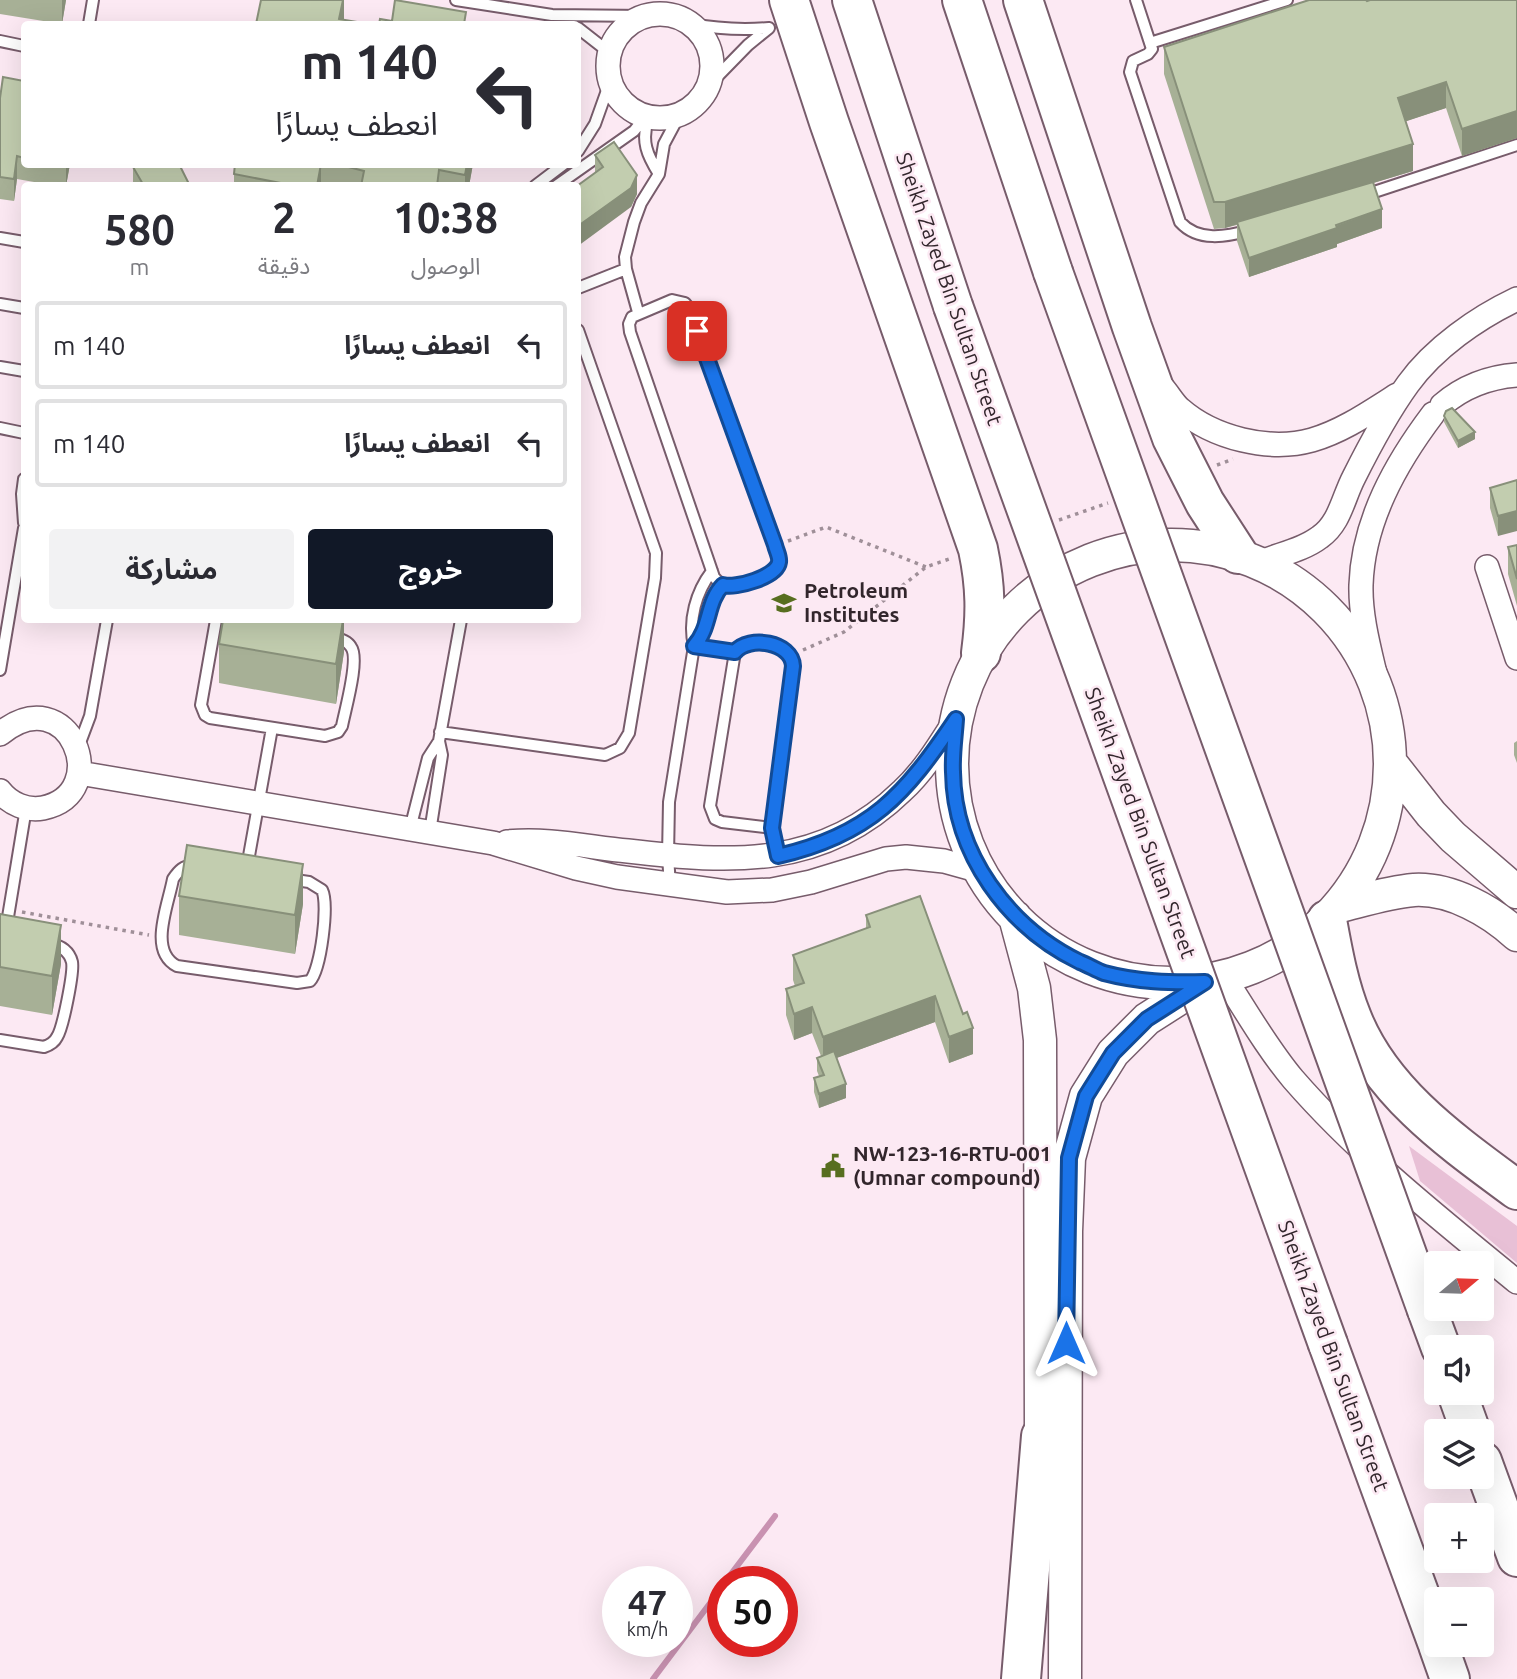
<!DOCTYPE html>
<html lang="ar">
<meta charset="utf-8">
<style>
:root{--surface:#fff;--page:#f2f2f3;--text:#2b2b33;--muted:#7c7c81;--line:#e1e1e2;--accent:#111827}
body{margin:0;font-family:Ubuntu,"Noto Sans Arabic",sans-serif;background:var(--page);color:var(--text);direction:rtl;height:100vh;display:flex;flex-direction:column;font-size:26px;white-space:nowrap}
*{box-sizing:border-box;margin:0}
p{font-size:23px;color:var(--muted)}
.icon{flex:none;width:38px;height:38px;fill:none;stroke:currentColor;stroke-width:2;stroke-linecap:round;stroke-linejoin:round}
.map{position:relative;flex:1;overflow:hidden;direction:ltr}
.details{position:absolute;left:21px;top:182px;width:560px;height:441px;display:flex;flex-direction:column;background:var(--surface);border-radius:7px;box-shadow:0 7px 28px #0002;direction:rtl}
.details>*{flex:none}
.guide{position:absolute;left:21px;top:21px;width:560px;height:147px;border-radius:7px;box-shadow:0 7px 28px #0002;direction:rtl;background:#fff;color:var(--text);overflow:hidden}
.needle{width:46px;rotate:71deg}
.buttons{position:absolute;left:1424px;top:1251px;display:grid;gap:14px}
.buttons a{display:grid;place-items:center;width:70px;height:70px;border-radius:7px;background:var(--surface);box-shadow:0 7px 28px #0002;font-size:35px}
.speed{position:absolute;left:602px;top:1566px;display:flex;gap:14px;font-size:35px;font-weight:700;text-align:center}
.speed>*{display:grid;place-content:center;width:91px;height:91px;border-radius:50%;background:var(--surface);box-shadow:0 7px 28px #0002;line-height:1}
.speed small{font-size:18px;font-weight:400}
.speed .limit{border:10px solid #d22;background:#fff;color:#111}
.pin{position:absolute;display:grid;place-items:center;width:60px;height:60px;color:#fff;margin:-30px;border-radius:14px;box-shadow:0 4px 10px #0006}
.me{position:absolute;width:77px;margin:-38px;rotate:0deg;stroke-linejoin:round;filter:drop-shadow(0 0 5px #0008)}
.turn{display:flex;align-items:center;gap:24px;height:147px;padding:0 28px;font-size:32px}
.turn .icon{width:91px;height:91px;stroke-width:2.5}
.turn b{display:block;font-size:49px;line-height:60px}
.eta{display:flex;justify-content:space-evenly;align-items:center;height:119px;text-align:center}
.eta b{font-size:42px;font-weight:700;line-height:49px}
.cta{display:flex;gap:14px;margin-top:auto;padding:14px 28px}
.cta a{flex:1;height:80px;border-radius:7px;background:var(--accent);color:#fff;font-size:28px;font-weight:700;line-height:80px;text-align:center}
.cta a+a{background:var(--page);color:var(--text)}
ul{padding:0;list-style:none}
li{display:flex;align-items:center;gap:21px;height:88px;margin:0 14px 10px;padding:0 14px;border:4px solid var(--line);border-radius:7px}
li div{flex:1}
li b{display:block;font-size:26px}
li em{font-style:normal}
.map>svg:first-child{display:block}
.green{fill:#e8c0d6}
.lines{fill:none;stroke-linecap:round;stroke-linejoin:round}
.stream{stroke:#c992b1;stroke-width:6}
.lane-casing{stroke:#775c6b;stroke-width:14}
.street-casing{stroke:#775c6b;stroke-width:26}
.secondary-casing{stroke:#775c6b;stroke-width:35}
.highway-casing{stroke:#775c6b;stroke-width:42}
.path{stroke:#9f8f98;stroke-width:3.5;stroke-dasharray:3.5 5;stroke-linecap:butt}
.lane{stroke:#fff;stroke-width:10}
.street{stroke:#fff;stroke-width:23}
.secondary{stroke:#fff;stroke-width:32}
.highway{stroke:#fff;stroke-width:38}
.highway-bridge-casing{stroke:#775c6b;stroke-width:42;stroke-linecap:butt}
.highway-bridge{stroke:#fff;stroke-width:38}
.wall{fill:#a7b096}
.shaded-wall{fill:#88907a}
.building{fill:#c2cdaf;stroke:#88907a;stroke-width:2}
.route-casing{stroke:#114b97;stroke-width:18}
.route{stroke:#1a73e8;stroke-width:12}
.labels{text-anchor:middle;stroke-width:5;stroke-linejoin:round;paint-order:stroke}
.street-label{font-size:21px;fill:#32262c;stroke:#fce9f3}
.poi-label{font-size:21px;font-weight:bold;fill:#32262c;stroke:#fce9f3;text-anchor:start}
</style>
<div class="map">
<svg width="1517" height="1679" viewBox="0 0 1517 1679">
<rect width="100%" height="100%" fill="#fce9f3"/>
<path class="green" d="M1409 1146 1517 1226V1263L1420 1181Z"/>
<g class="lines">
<path class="stream" d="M725 1582 775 1516
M653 1679 723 1586"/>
<g class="lane-casing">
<path id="lane" d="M456 0 552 15 645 16
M1136 0 1152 49 1148 54 1133 61 1130 72 1180 222C1198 242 1226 237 1250 230
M89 24 93 0
M691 24C718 29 742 30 769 28
M578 28 610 53
M0 41 24 46
M1150 43 1287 0
M708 86 748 45 769 28
M648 120C641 141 647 155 659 174
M578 151 595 124 610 82
M535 186 564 164
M556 186 634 131 646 116
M1362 196 1517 145
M0 238 24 242
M626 269 638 312
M578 288 626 269 625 257 634 222 641 203 659 174 664 144 680 114
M672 300 685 303 689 308 778 555C778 561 779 566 775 571 769 577 735 588 728 587 721 585 718 582 714 577L630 332 629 324 632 317Z
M0 304 24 308
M0 367 24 371
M0 428 24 433
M24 479 22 494 24 523
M216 620 201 705 205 715 210 718 325 736 338 732 342 726C345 710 360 659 351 647 347 640 338 638 331 637
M753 642C769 645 787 644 793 660L772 828 722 822 715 819 710 806 735 652 740 646Z
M694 646C711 628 706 603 723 585
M694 646 735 652
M0 670 24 528
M440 732 605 755 620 748 629 733 655 578 656 553 578 330
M78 748 90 716 107 620
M772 828 777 856
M410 829 428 758 439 741
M430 832 442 755 439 741 461 620
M194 865 309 882 322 890C329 904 321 969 310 981L297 983 177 966C148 951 168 906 173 879 179 870 183 866 194 865Z
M247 867 272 728
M670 886 668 856 669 802 694 646C688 620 696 592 712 571
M6 929 26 808
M0 1040 44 1047C50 1045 54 1043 57 1037 63 1028 74 972 72 962 69 950 59 945 48 943"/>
</g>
<g class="street-casing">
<path id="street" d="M608 66a52 52 0 1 1 104 0a52 52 0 1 1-104 0Z
M1163 388C1169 395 1174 404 1180 409 1213 438 1269 452 1312 440 1343 431 1370 412 1397 395
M1442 405C1463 387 1490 377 1517 375
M1261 562C1280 554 1303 550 1320 537 1340 523 1343 498 1354 477 1370 445 1387 413 1408 384 1434 348 1477 318 1517 299
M1487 567 1517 658
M1380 696C1373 661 1360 622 1361 585 1363 521 1396 463 1433 414
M0 734C69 677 115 793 43 808 27 811 10 804 0 791
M79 773 493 843 576 868 617 877 727 892 772 890 811 882 886 859 906 857 944 861 980 871
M507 842C549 838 587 847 628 851 731 863 822 869 902 791 924 771 940 744 956 719
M1224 977C1246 1011 1267 1048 1293 1079 1359 1155 1439 1218 1517 1282"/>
</g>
<g class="secondary-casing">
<path id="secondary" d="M952 764a219 219 0 1 1 438 0a219 219 0 1 1-438 0Z
M1391 763 1431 814 1453 837 1517 892
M1340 906C1364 900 1389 892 1414 890 1451 888 1491 911 1517 935
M1015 917 1034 988 1040 1040 1041 1436
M1065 1679 1066 1231 1069 1158 1086 1096 1113 1053 1147 1019 1205 982"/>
</g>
<g class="highway-casing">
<path id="highway" d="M789 0 829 122 978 549C986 587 986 615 981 653
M852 0 953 306
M962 0 1053 272
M1023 0 1132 327 1172 438 1205 503 1238 554
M1327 920C1333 953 1339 986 1352 1018 1382 1094 1455 1144 1517 1190
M1427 1310 1441 1348
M1328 1344 1437 1642
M1457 1393 1471 1432
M1482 1461 1517 1557
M1438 1645 1450 1679
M1021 1679 1041 1436"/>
</g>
<path class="path" d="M1217 465 1233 459
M1059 520 1108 503
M788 541 826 527 926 567
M803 650 844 632 926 567 949 559
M22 912 149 935"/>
<use href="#lane" class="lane"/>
<use href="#street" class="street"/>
<use href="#secondary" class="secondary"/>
<use href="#highway" class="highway"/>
<g class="highway-bridge-casing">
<path id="highway-bridge" d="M1053 272 1427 1310
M953 306 1328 1344"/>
</g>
<use href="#highway-bridge" class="highway-bridge"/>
</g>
<path class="wall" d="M0 0H66L62 24 0 14Z
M1517 0V138L1462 156 1446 108 1406 121 1413 171 1373 183 1382 228 1337 244V247L1249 277 1237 241V225L1225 228 1214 229 1164 74V47L1367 1Z
M24 81V164H70L66 186H57L17 179 14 201 0 199V98Z
M595 155 637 194 631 207 595 173Z
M235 164H473L469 186H234V174Z
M133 167 190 186H133Z
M1444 416 1475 439 1458 448 1444 422Z
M1517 480 1498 536 1490 508V488Z
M1517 545V606L1508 574V547Z
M344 620V652L336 704 219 683V644Z
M1517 741V763L1514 755V743Z
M179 896 303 904 295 954 179 935Z
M920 896 973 1054 949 1063 935 1022 836 1058 846 1098 819 1108 814 1092V1078L819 1076 817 1071V1058L821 1056 812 1033 794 1040 786 1015V989L795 986 793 980V955L866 928V915Z
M0 914 61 964 52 1015 0 1006Z"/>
<path class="shaded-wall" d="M62 0H66L62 24Z
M343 0H344V24L339 19Z
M1446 82V108L1398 124V98Z
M1517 111V138L1462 156V129Z
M1413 144V171L1225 228V202Z
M17 156V179L14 201V179Z
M70 164 66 186V165Z
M321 164V186H317Z
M467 164H473L469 186H465V175Z
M637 175V194L631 207 578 246V226Z
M1382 209V228L1337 244V247L1249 277V258Z
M1475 432V439L1458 448V441Z
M1517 511V531L1498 536V516Z
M343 620H344V652L336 704V664Z
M303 864V904L295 954V915Z
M61 925V964L52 1015V976Z
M935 996V1022L823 1063V1037Z
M812 1007V1033L794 1040V1014Z
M973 1028V1054L949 1063V1037Z
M846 1084V1098L819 1108V1094Z"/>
<path class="building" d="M261 0H343L339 19 369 24H256Z
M395 0 466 12 464 24H379L380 19 392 21Z
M1309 0H1366L1367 1 1370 0H1517V111L1462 129 1446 82 1398 98 1413 144 1225 202H1214L1164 47Z
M3 77 24 81V158L17 156 14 179 0 177V98Z
M614 142 637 175 631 188 578 226 577 186 603 167 595 155Z
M134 164H179L190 186H144L133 167Z
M235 164H321L317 186H296L234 174Z
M337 164H467L465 175 439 170 437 186H361L364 171Z
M1373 182 1382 209 1336 225 1337 228 1249 258 1237 222Z
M1452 408 1475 432 1458 441 1444 416 1446 411Z
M1517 480V511L1498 516 1490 488Z
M1517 545V579L1508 547Z
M223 620H343L336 664 219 644Z
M187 845 303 864 295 915 179 896Z
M920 896 963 1014 967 1012 973 1028 949 1037 935 996 823 1037 812 1007 794 1014 786 989 804 983 793 955 870 927 866 915Z
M0 914 61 925 52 976 0 967Z
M834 1051 846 1084 819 1094 814 1078 824 1075 817 1058Z"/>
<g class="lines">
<g class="route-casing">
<path id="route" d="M697 331 775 545C776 550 780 557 779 562 777 577 735 589 723 585 706 602 711 628 694 646L735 652C749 635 792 642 793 666L772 828 778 856C870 835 905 795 956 719 955 736 952 755 953 772 954 854 1008 927 1080 962 1088 965 1096 970 1104 973 1138 982 1170 983 1205 982L1147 1019 1113 1053 1086 1096 1069 1158 1066 1343"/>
</g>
<use href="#route" class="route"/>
</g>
<defs>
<g id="school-bare" transform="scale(1.89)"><path d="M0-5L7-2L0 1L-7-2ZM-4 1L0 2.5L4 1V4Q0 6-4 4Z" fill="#576e1f" stroke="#fce9f3" stroke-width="2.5" paint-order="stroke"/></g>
<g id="civic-bare" transform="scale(1.89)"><path d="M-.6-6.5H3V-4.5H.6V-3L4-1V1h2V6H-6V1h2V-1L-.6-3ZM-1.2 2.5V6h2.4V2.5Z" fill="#576e1f" stroke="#fce9f3" stroke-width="2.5" paint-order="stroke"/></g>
</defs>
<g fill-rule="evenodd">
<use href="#school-bare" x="784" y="603"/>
<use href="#civic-bare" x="833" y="1166"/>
</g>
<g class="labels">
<g class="street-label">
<text transform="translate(949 289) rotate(71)" y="7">Sheikh Zayed Bin Sultan Street</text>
<text transform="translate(1140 823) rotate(70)" y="7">Sheikh Zayed Bin Sultan Street</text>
<text transform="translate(1333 1356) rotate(70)" y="7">Sheikh Zayed Bin Sultan Street</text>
</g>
<g class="poi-label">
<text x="804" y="598">Petroleum<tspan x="804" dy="24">Institutes</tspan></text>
<text x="853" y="1161">NW-123-16-RTU-001<tspan x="853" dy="24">(Umnar compound)</tspan></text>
</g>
</g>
</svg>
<div class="buttons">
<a><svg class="needle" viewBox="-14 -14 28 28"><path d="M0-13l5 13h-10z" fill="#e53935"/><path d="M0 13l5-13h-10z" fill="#7c7c81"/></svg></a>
<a><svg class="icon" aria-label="sound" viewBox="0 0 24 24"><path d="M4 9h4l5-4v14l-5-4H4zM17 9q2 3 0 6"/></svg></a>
<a><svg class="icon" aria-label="layers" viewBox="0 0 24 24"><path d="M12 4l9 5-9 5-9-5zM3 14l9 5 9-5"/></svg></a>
<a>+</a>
<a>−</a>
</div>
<div class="speed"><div>47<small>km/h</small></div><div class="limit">50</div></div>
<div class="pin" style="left:697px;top:331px;background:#d93025"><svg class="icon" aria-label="arrive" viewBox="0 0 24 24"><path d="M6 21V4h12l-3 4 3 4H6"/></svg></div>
<svg class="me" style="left:1066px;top:1343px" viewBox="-20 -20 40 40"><path d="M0-17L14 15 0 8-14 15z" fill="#1a73e8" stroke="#fff" stroke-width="4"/></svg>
<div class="guide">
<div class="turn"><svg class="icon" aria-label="left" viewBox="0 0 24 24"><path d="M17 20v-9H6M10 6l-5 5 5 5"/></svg><div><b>140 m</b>انعطف يسارًا</div></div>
</div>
<section class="details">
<div class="eta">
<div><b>10:38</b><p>الوصول</p></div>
<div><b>2</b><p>دقيقة</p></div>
<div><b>580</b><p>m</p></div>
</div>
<ul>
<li><svg class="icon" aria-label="left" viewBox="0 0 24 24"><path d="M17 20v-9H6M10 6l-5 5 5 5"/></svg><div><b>انعطف يسارًا</b></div><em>140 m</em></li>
<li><svg class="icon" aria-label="left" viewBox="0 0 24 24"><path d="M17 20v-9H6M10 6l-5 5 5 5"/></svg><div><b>انعطف يسارًا</b></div><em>140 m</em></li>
</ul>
<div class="cta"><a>خروج</a><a>مشاركة</a></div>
</section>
</div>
